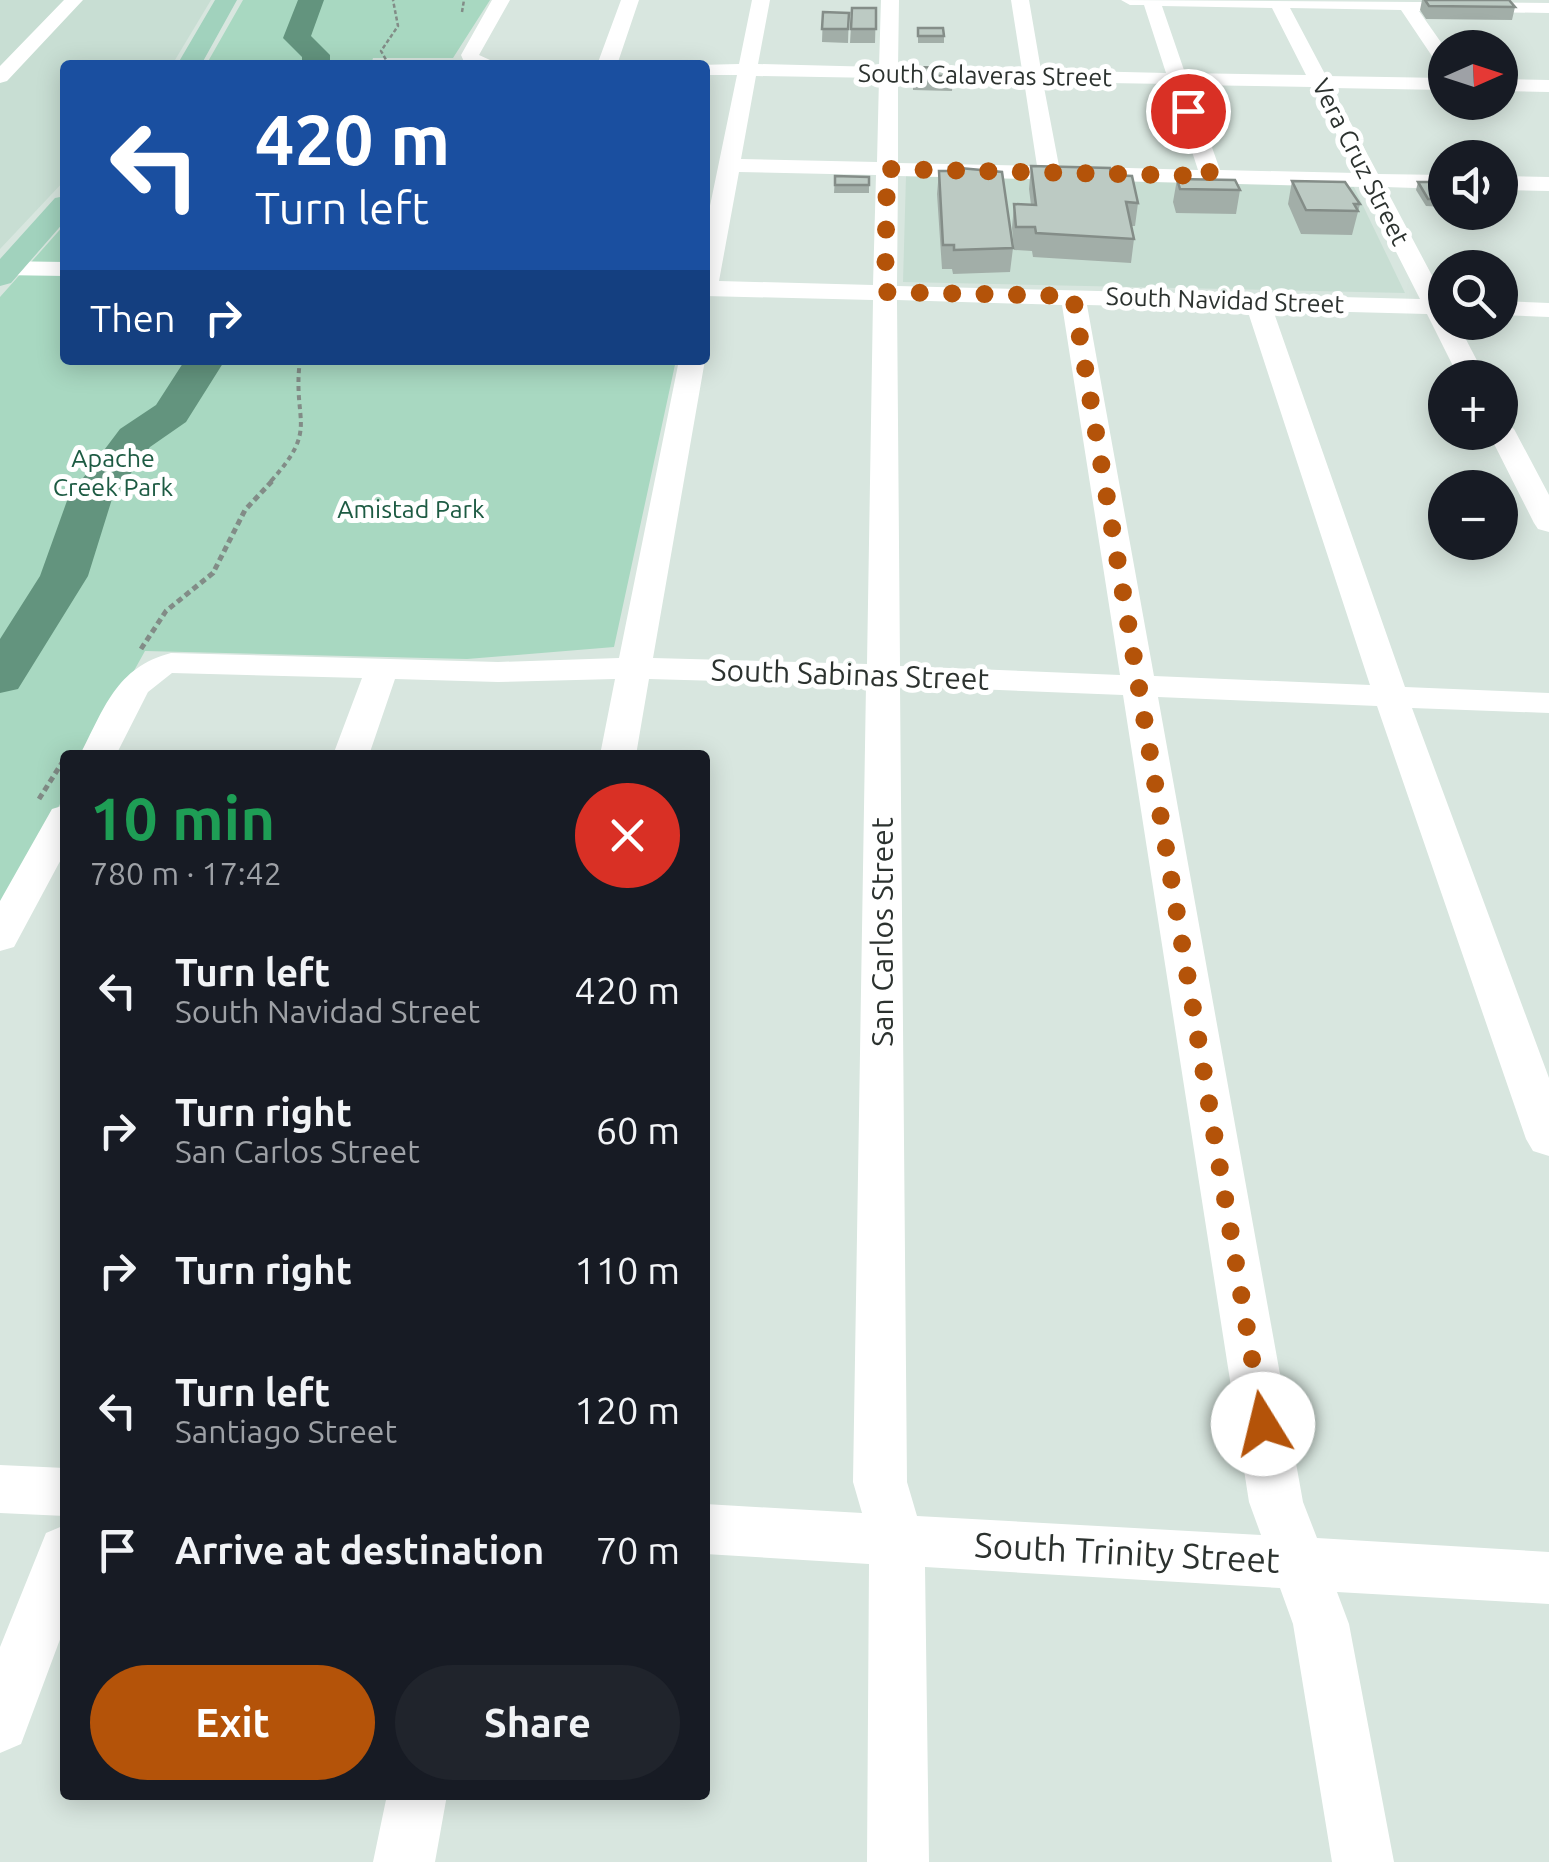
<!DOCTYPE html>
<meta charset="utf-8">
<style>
:root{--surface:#171b24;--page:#20242c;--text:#f1f3f6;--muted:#9ea1a6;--accent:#b45309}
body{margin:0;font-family:Ubuntu,sans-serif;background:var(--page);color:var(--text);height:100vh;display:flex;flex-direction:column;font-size:38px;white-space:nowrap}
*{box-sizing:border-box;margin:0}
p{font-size:32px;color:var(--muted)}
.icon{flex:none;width:55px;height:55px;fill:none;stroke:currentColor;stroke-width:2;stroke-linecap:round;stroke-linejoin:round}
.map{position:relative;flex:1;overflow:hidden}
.panel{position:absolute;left:60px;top:750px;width:650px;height:1050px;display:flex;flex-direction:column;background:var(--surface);border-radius:10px;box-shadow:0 5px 25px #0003}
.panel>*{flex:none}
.hud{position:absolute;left:60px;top:60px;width:650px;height:305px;border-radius:10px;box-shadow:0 5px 25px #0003;background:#1a4fa0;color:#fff;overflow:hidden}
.needle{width:65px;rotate:87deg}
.fabs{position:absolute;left:1428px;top:30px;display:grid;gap:20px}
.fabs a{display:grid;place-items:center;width:90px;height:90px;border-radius:50%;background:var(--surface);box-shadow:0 5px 25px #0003;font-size:50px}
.pin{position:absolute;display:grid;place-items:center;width:85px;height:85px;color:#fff;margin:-42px;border:5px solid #fff;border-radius:50%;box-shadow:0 2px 10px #0007}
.me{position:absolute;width:110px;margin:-55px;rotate:351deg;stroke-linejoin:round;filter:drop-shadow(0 0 8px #0008)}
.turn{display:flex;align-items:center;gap:35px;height:210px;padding:0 30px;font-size:45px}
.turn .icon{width:130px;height:130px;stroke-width:2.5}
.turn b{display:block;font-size:70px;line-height:85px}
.then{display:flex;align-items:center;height:95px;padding:0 30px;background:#0003;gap:20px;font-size:38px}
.round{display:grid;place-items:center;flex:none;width:105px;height:105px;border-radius:52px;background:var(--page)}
.head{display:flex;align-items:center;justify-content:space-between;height:170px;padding:0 30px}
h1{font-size:60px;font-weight:700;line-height:75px;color:#1e9e55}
.button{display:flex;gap:20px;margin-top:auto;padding:20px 30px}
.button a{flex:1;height:115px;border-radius:60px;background:var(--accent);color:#fff;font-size:40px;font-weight:700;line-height:115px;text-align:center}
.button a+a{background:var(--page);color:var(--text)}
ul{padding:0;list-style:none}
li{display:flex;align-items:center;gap:30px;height:140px;padding:0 30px}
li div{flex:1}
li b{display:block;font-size:38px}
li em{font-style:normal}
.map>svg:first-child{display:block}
.built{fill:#c8ded3}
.green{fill:#a8d8c1}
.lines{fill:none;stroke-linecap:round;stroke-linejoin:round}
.river{fill:#63947e;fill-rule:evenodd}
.path-far2{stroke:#828c87;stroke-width:2.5;stroke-dasharray:4 2.5;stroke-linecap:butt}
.path-far1{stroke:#828c87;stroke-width:4;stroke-dasharray:5 4;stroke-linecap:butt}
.path{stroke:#828c87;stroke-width:5;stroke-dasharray:6 4;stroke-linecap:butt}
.minor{fill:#fff;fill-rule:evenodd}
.major{fill:#a1d2bd;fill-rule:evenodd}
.wall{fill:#a2aea8}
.building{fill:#bccac3;stroke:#848d88;stroke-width:2.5}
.route{stroke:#b45309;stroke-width:18;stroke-dasharray:0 32.4}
.labels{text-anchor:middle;stroke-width:10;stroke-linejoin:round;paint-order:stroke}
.far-street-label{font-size:25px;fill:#2c322f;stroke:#fff}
.far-park-label{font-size:25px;fill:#1d5b43;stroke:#fff}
.street-label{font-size:30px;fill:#2c322f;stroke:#fff}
.near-street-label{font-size:35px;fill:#2c322f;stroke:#fff}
</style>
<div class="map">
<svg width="1549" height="1862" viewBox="0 0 1549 1862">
<rect width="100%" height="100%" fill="#d8e6df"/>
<path class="built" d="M0 0H211L172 65H65V180L0 249Z
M906 176 1354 187 1405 293 903 282Z"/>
<path class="green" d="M243 0H490L453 58H373L371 65H206Z
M65 224V360H676L614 647 467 659 145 651 87 755H65V795L0 912V297Z"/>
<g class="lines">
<path class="river" d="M298 0H324L311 36 330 55V65H302V57L283 38Z
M185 360H225L186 422 150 447 112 499 88 576 18 689 0 693V639L40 576 68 498 120 429 156 405Z"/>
<path class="path-far2" d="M462 12 464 0
M389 65 381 51 398 26 393 0"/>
<path class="path-far1" d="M271 481C320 427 292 423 300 360"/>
<path class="path" d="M141 649 166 611 213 573 245 510 274 479
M39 799 65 758"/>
<path class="minor" d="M64 0H83L7 81 0 83V66Z
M492 0H510L479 55 501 65 465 64 461 55Z
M621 0H639L617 65H597Z
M752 0H770L758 64 879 67 881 0H899L898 67 1022 70 1011 0H1029L1041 70 1166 73 1144 5H1130L1121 0 1549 3V13L1419 11 1445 48V67L1438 65 1401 10 1290 8 1326 76 1445 78V90L1332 88 1378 174 1445 175V189L1385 187 1445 300V322H1457L1486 378H1459L1427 314 1273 310 1405 687 1549 693V713L1412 708 1549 1078V1156L1533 1151 1526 1139 1377 706 1158 697 1303 1502 1317 1538 1549 1552V1604L1337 1592 1349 1624 1394 1862H1332L1293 1624 1280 1588 925 1567 929 1862H867L869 1564 705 1554V1504L862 1513 853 1482 866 685 649 679 636 755H600L615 679 498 682 395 679 369 755H333L362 678 172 673 148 692 116 755H80C104 709 116 667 171 653L498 662 619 658 679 360H705L653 658 867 664 873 300 705 296V230L737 75H705V65H698L739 64ZM1162 6 1272 8 1306 75 1185 73ZM756 76 879 78 877 162 741 159ZM898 79 1024 81 1037 166 898 163ZM1043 82 1170 84 1198 170 1059 166ZM1190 85 1312 87 1356 173 1220 170ZM739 172 876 175 873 285 719 281ZM898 176 1363 187 1420 299 897 286ZM897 300 1062 305 1120 675 900 666ZM1087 305 1247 309 1370 685 1154 676ZM900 686 1123 695 1249 1502 1261 1535 917 1516 907 1482Z
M1500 79 1549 80V92L1500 91Z
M1500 176 1549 177V191L1500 190Z
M0 261 65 262V276L0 275Z
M1500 301 1549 303V317L1500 315Z
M1500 421 1514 429 1549 495V532L1538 529 1534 523 1488 432H1500Z
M65 805V852L14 947 0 951V901L52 809Z
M0 1465 65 1468V1516L0 1513Z
M65 1525V1626L21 1744 0 1753V1647L46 1533Z
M387 1795H447L435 1862H373Z"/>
<path class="major" d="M215 0H237L201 65H177Z
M65 196V221L11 283 0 286V259L55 198Z"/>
</g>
<path class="wall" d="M1422 0H1509L1515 7 1512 20 1426 19 1420 10Z
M852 8H876L875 43H850Z
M823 12 849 13 848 43 822 42Z
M918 28 944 36V43H918Z
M913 67 953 76 952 91 913 90Z
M1031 166 1111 175 1138 203 1135 226H1131L1134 239 1131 263 1033 257 1032 251 1014 250 1012 228 1014 204 1031 205 1029 189Z
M939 171 1013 248 1010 272 953 274 952 269H942L937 194Z
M835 176 869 177V193H834Z
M1177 179 1240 190 1236 214 1176 213 1173 202Z
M1292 181 1360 204 1352 235 1301 234 1288 204Z
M1418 182 1445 190V207L1426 206 1416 190Z"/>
<path class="building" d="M1425 0H1509L1515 7 1429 6Z
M852 8H876V29H851Z
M823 12 849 13 848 29H822Z
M918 28H943L944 36H918Z
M913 67 952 68 953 76H913Z
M1031 166 1110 168 1111 175 1132 176 1138 203 1126 202 1134 239 1036 233 1035 227H1016L1014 204 1036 205Z
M949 167 1002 172 1013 248 954 250V245H943L939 171H949Z
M835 176 869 177V185H835Z
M1177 179 1235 180 1240 190 1180 189Z
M1292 181 1345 182 1360 204H1354L1358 211 1306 210Z
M1418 182H1440L1445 190V199H1428Z"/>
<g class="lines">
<path class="route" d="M1188 111 1211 176 887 169 885 292 1073 296 1263 1424"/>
</g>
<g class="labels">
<g class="far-street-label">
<text transform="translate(985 75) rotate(1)" y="9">South Calaveras Street</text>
<text transform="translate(1361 162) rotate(63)" y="9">Vera Cruz Street</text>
<text transform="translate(1225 300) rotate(2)" y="9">South Navidad Street</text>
</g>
<g class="far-park-label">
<text x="113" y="467">Apache<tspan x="113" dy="29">Creek Park</tspan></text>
<text x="411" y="518">Amistad Park</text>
</g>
<g class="street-label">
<text transform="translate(850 675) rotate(2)" y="10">South Sabinas Street</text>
<text transform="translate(883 932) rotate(-90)" y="10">San Carlos Street</text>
</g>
<g class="near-street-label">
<text transform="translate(1127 1553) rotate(3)" y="12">South Trinity Street</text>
</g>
</g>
</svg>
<div class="fabs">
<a><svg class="needle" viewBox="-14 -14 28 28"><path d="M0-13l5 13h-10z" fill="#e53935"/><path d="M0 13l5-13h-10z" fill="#9ea1a6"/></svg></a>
<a><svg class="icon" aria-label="sound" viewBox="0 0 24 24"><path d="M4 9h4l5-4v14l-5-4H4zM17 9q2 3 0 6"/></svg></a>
<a><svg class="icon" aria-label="search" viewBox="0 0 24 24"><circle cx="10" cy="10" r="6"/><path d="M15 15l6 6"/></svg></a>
<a>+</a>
<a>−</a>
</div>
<div class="pin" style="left:1188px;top:111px;background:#d93025"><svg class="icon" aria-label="arrive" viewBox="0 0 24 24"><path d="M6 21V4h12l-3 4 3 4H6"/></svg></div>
<svg class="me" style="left:1263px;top:1424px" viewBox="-20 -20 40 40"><circle r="19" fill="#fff"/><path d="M0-13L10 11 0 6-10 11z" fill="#b45309"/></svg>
<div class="hud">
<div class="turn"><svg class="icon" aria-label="left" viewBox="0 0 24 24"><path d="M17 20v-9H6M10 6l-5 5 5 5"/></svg><div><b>420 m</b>Turn left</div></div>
<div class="then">Then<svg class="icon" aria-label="right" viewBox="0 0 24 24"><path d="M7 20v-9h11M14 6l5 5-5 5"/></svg></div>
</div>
<section class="panel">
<div class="head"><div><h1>10 min</h1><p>780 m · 17:42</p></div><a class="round" style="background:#d93025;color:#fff"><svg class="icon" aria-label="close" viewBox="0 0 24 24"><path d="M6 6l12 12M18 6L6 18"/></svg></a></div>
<ul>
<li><svg class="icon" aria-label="left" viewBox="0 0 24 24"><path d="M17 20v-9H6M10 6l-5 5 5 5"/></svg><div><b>Turn left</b><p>South Navidad Street</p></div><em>420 m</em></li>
<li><svg class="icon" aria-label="right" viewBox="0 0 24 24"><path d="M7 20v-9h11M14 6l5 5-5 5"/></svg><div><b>Turn right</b><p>San Carlos Street</p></div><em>60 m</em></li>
<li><svg class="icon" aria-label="right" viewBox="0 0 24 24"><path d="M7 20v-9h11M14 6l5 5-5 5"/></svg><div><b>Turn right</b></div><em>110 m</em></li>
<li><svg class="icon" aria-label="left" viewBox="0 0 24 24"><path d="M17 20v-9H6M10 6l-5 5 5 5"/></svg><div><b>Turn left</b><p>Santiago Street</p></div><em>120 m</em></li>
<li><svg class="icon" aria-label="arrive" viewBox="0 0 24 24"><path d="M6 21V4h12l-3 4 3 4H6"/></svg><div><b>Arrive at destination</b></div><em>70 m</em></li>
</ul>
<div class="button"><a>Exit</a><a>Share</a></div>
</section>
</div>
